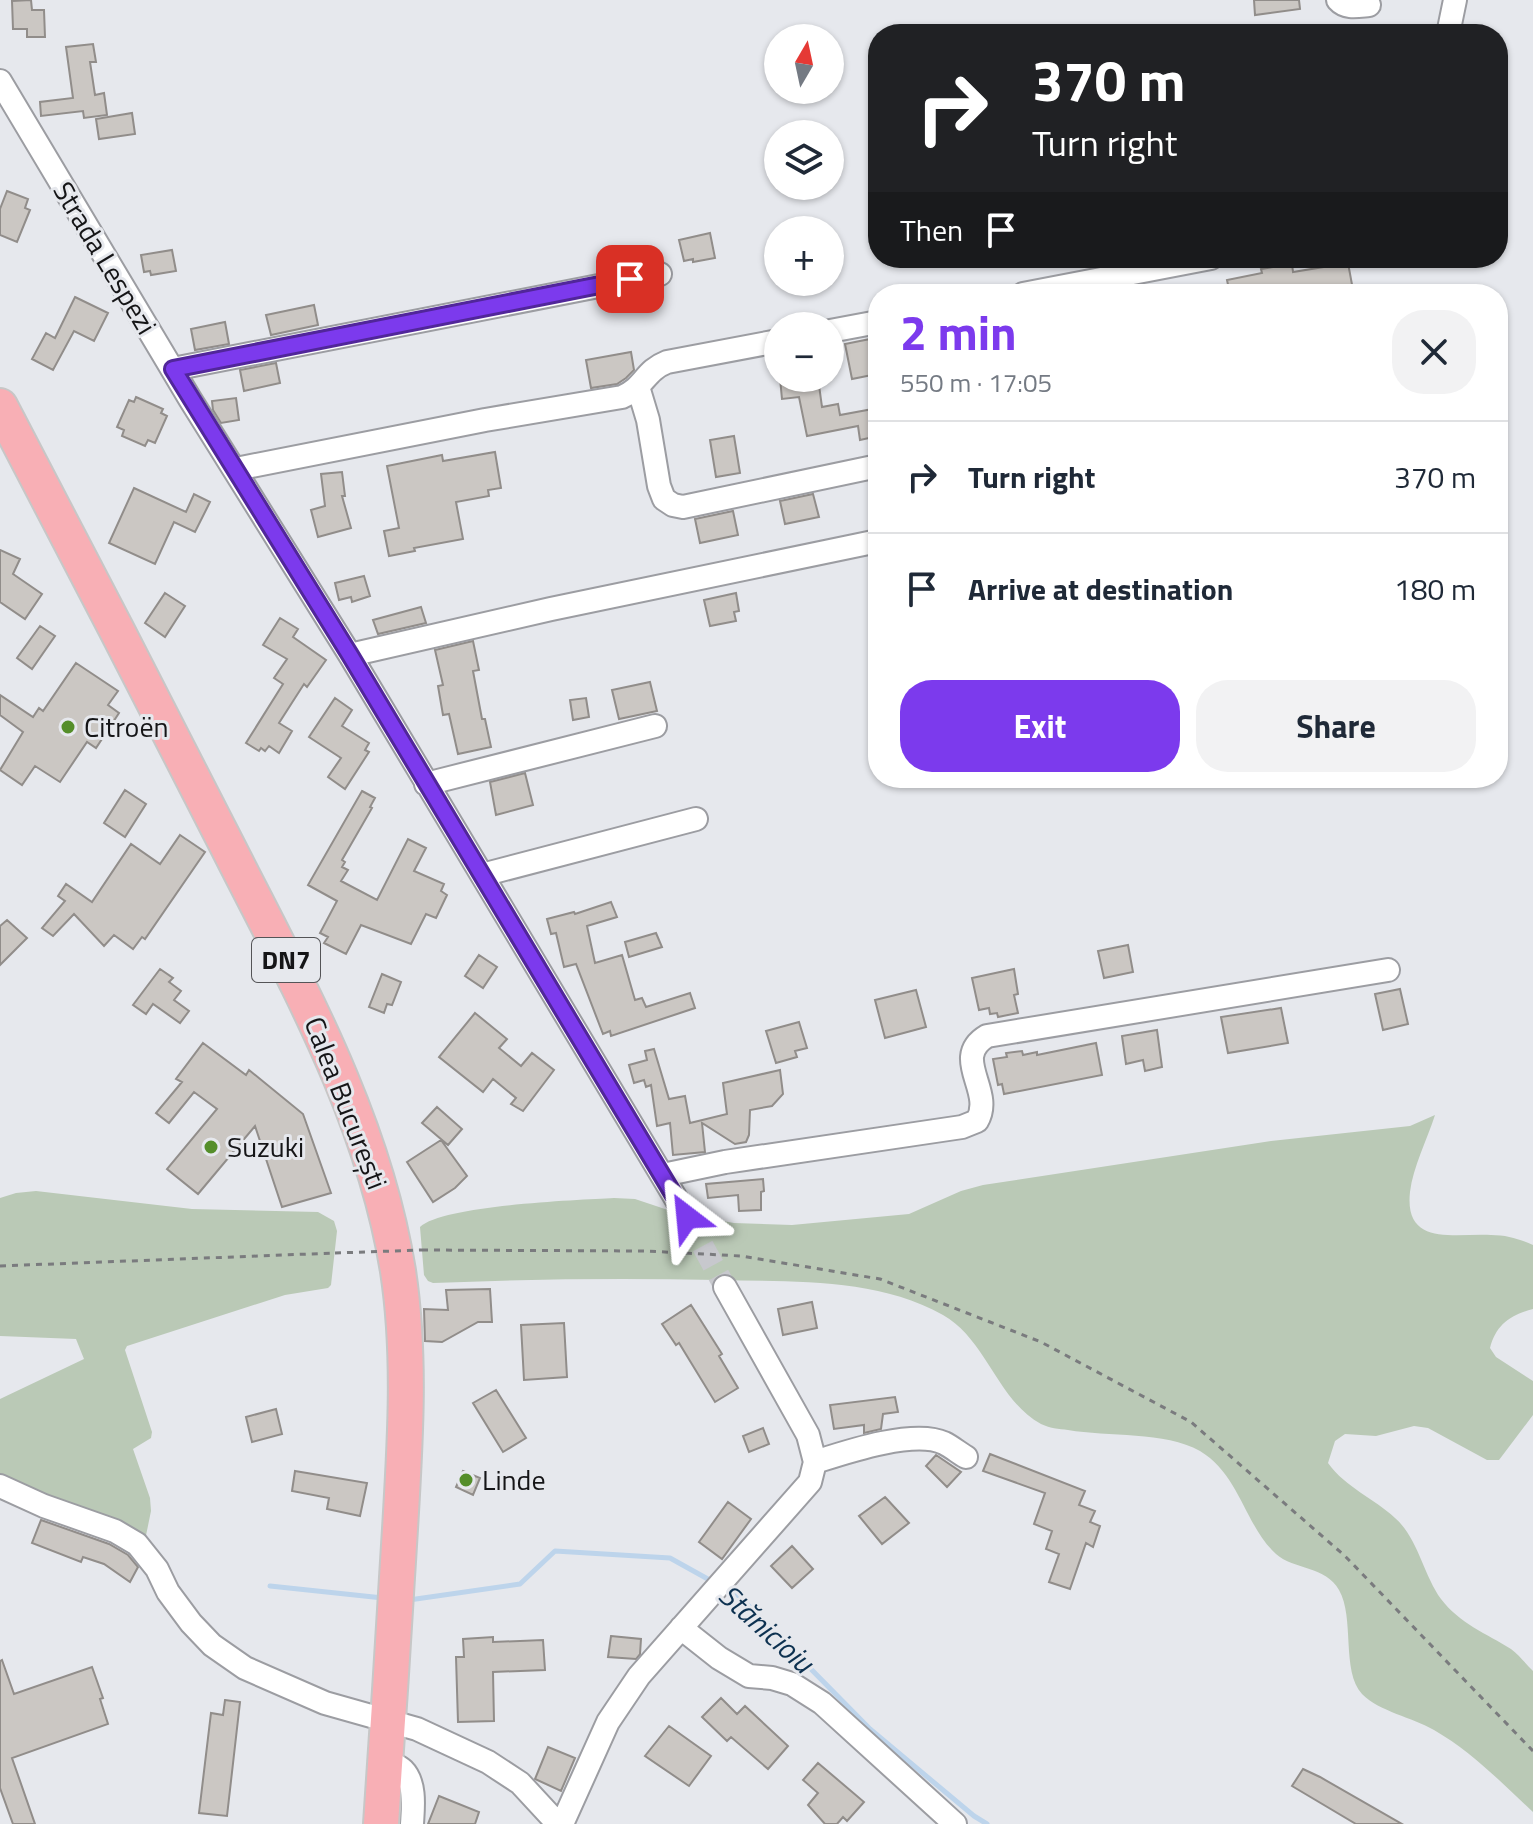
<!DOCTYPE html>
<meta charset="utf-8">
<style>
:root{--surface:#fff;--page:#f2f2f3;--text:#1f2937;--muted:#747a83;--line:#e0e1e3;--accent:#7c3aed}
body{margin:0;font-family:"Titillium Web",sans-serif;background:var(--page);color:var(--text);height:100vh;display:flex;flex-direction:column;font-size:30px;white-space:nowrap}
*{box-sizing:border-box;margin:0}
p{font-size:26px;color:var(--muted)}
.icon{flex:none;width:44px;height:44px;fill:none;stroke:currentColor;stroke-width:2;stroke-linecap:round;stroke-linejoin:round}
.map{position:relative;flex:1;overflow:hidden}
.side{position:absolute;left:868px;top:284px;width:640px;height:504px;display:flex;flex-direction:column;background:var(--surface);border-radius:32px;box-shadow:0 2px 6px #0004}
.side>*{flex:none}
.hud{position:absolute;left:868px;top:24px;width:640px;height:244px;border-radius:32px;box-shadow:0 2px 6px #0004;background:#202124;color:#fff;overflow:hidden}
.needle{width:52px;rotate:9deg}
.tools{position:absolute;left:764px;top:24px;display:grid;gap:16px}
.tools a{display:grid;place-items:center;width:80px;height:80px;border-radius:50%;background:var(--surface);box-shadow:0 2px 6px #0004;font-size:40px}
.pin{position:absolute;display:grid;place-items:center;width:68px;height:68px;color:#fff;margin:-34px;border-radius:16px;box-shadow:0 4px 12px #0006}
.me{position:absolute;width:88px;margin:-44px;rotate:331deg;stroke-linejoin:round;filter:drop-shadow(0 0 6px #0008)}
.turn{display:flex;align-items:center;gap:28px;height:168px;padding:0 32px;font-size:36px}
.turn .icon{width:104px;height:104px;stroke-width:2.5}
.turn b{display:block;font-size:56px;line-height:68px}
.then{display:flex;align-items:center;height:76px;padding:0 32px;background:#0003;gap:16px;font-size:30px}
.round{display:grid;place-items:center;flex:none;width:84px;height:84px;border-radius:32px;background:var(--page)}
.overview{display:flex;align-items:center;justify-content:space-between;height:136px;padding:0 32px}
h1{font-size:48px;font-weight:700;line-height:60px;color:var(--accent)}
.cta{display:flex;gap:16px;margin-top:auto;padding:16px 32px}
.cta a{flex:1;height:92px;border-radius:32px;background:var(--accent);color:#fff;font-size:32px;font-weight:700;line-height:92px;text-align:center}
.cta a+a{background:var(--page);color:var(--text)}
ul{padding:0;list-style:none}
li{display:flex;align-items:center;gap:24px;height:112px;padding:0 32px;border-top:2px solid var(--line)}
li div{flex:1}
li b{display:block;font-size:30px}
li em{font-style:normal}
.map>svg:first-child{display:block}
.green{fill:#bac9b6}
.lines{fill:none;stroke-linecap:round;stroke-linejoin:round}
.stream{stroke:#bdd4eb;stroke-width:5}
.building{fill:#cbc7c3;stroke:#918d8a;stroke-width:2}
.minor-tunnel{stroke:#c7c8cd;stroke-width:22;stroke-dasharray:22 11;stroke-linecap:butt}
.minor-casing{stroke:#9c9da2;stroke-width:26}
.highway-casing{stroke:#c7c7c7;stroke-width:38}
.path{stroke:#7a7b7e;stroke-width:3;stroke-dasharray:6 6;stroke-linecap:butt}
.minor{stroke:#fff;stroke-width:22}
.highway{stroke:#f8afb5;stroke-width:34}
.path-bridge{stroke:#7a7b7e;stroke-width:3;stroke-dasharray:6 6;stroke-linecap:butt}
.route-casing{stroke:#51269a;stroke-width:20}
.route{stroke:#7c3aed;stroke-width:14}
.poi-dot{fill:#558e2a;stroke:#e6e8ed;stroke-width:3}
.labels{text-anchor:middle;stroke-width:6;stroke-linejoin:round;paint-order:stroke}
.shield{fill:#e6e8ed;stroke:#545457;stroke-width:2}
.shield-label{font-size:26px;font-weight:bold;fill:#151517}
.street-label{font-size:28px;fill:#151517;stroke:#e6e8ed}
.poi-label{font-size:28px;fill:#151517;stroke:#e6e8ed;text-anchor:start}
.water-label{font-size:30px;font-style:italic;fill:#0d3150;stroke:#e6e8ed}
</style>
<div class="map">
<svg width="1533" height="1824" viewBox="0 0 1533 1824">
<rect width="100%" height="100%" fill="#e6e8ed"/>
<path class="green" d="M1435 1115C1427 1140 1413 1167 1410 1192 1404 1247 1455 1233 1491 1235 1507 1235 1519 1239 1533 1245V1309C1510 1315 1496 1325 1490 1348L1496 1357 1533 1381V1415L1499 1460H1487L1428 1428 1414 1426 1376 1436 1345 1434 1335 1441 1328 1463C1346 1488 1374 1498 1395 1518 1418 1538 1423 1574 1441 1599 1459 1623 1487 1634 1511 1649 1519 1655 1526 1664 1533 1671V1812C1502 1783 1472 1752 1434 1730 1412 1717 1380 1712 1362 1694 1341 1671 1355 1618 1339 1590 1326 1566 1294 1570 1276 1554 1245 1526 1240 1475 1200 1451 1165 1431 1108 1437 1068 1430 1059 1429 1049 1428 1041 1424 997 1400 987 1340 943 1315 875 1277 793 1282 718 1280 623 1278 528 1279 433 1283L428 1281 424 1275 420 1227C443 1205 578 1200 614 1198L635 1199 677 1213 734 1223 792 1225 909 1214 961 1191 983 1185 1271 1141 1410 1126Z
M36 1191 192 1209 318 1212 334 1221 337 1231 331 1285 328 1288 285 1295 127 1346 125 1350 152 1432 151 1438 133 1449 150 1498 151 1511 142 1555 108 1532 0 1490V1399L84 1359 76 1339 0 1336V1198L16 1193Z"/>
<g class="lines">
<path class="stream" d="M270 1586 383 1598
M723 1588 739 1596 870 1729 974 1816 987 1824
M409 1600 520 1584 555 1551 670 1558 715 1583"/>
</g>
<path class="building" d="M31 0 32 10H44L45 37H27V29H13L12 1Z
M1254 0H1299L1300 9 1255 15Z
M93 44 96 62H90L95 95 104 93 107 115 84 118 83 111 41 116 40 102 73 98 66 47Z
M132 113 135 134 99 139 96 119Z
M7 191 28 199 25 208 30 210 17 242 0 235V209Z
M710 233 715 258 693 262V259L684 261 679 240Z
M172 250 176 271 151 275 150 271 144 272 141 255Z
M1348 263 1353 290 1327 294H1315V291L1297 294H1230L1227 280 1262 273 1261 269 1292 264 1293 272Z
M75 297 108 313 94 341 74 331 53 370 32 359 46 333 55 338Z
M314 305 318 325 271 335 266 315Z
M225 322 229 344 195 350 191 329Z
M870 339 877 374 852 379 845 344Z
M631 352 634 370 626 378 617 384 591 388 586 360Z
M276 363 280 383 244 391 240 370Z
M780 378H818L822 407 838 404 840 415 878 408V436L860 440 858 426 807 436 799 397 782 399Z
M136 397 163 409 161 413 167 416 155 443 148 440 145 446 122 436 124 430 117 427 129 400 134 402Z
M236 398 239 420 221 423 213 410 212 401Z
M734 436 740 473 716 477 710 440Z
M495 452 501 488 488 490 489 496 456 502 463 539 414 548 415 551 389 556 384 531 399 528 387 466 442 455 443 461Z
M342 472 345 496H342L351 528 318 537 311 510 325 506 321 474Z
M134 488 186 512 194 494 210 502 195 532 174 522 155 564 109 543Z
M813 494 819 517 785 524 780 501Z
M733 511 738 535 700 543 695 519Z
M0 550 20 559 13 574 42 594 25 619 0 602Z
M364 576 370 596 352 602 351 597 339 600 335 583Z
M165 593 185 606 165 637 145 623Z
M736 593 739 611 734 612 736 621 710 626 704 600Z
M421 607 426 623 378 634 373 620Z
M280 618 298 629 293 637 326 660 307 687 304 684 279 723 292 731 279 753 269 746 265 751 261 748 259 751 246 743 283 684 274 678 287 659 263 645Z
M40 626 55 636 32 669 17 658Z
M473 641 479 670 473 671 482 719H485L491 747 458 754 449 714 443 715 438 686 443 685 435 650Z
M76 663 118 691 108 705 119 713 96 748 87 742 60 782 35 766 22 785 0 770 23 732 0 715V695L33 717 39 708 43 711Z
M650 682 657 711 619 719 612 690Z
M335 698 352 710 342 726 369 743 365 750 369 752 345 789 328 777 341 758 309 737Z
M586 698 589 717 573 720 570 700Z
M525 773 533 805 496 815 490 782Z
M125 790 146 804 125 837 104 823Z
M362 791 375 798 370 807 372 808 342 860 345 862 342 867 348 870 341 881 377 900 408 839 426 848 414 871 444 884 441 891 447 895 436 918 426 914 411 944 361 925 346 954 324 943 328 937 320 933 337 901 308 885Z
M180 835 205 852 145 939 142 937 133 949 114 935 104 946 74 914 53 936 42 928 65 901 58 896 66 884 92 902 131 844 160 864Z
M611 902 617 917 587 926 595 963 622 955 635 1000 642 998 646 1007 690 993 695 1008 611 1036 610 1031 603 1034 576 964 564 967 556 933 551 934 547 919 574 912 575 914Z
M7 920 27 938 0 965V926Z
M656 933 662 947 629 957 625 942Z
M1128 945 1133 972 1104 978 1098 951Z
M479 955 497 967 483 988 465 976Z
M160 969 173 978 169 982 181 991 174 1000 189 1011 180 1023 153 1004 146 1014 133 1005Z
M1014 969 1018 994 1014 995 1018 1013 998 1017 997 1013 990 1014 989 1008 979 1010 972 978Z
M382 974 401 982 392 1005 387 1004 384 1013 369 1007Z
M1400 989 1408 1024 1383 1030 1375 994Z
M916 990 926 1027 885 1038 875 1000Z
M1281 1008 1288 1043 1228 1053 1221 1017Z
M475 1013 507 1039 499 1048 521 1066 532 1053 554 1070 523 1111 511 1104 516 1098 493 1079 483 1092 439 1057Z
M799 1022 807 1048 795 1051 797 1057 776 1063 766 1031Z
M1157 1030 1162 1067 1145 1071 1143 1060 1126 1064 1122 1036Z
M203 1043 246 1075 249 1070 303 1114 331 1193 282 1207 255 1126 198 1194 167 1169 217 1109 194 1092 169 1123 156 1113 182 1082 176 1079Z
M1096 1043 1102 1075 1004 1094 1002 1084 998 1085 993 1059 1007 1057 1006 1053 1022 1051 1023 1055 1037 1052V1055Z
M654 1049 669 1099 685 1096 690 1123 727 1114 723 1083 780 1070 783 1094 772 1106 750 1110 749 1135 746 1142 735 1144 702 1123 705 1152 673 1155 670 1123 657 1126 651 1085 646 1087 644 1080 634 1083 629 1065 647 1060 645 1051Z
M437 1107 462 1129 448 1145 422 1123Z
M441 1140 467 1176 455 1188 433 1202 407 1162Z
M763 1179 764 1191 761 1192V1210L739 1211 738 1195 708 1198 706 1184Z
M490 1289 492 1322H478L442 1342 425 1341 424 1309 448 1310 446 1290Z
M812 1302 817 1328 783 1335 778 1309Z
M691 1305 722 1354 719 1356 738 1388 715 1402 679 1343 676 1345 662 1324Z
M564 1323 567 1377 524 1380 521 1325Z
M496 1390 526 1438 503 1452 473 1403Z
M895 1397 898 1412 883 1414 881 1429 864 1433V1425L834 1429 830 1405Z
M276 1409 282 1434 252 1442 246 1417Z
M763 1428 769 1444 749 1452 743 1436Z
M990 1454 1085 1491 1079 1505 1095 1511 1090 1522 1100 1526 1093 1547 1086 1543 1070 1589 1049 1582 1059 1554 1046 1549 1052 1531 1034 1524 1045 1493 983 1471Z
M936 1455 961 1472 947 1487 926 1466Z
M295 1471 367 1483 360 1516 327 1509 329 1498 292 1491Z
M463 1471 480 1478 473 1495 456 1487Z
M885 1497 909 1523 882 1544 859 1516Z
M728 1502 751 1519 722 1559 699 1542Z
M41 1520 109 1544 128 1555 138 1567 130 1582 104 1564 83 1557 81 1562 32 1543Z
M792 1546 813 1569 792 1588 771 1566Z
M611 1636 641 1639 640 1654 636 1659 608 1657Z
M493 1637V1642L543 1640 545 1670 493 1672 494 1721 458 1722 456 1657H464L463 1639Z
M2 1660 14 1694 92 1667 103 1698 100 1699 108 1724 12 1758 35 1824H13L0 1788V1661Z
M721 1698 737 1714 745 1706 788 1746 768 1769 731 1737 727 1741 702 1717Z
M225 1700 240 1702 227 1816 199 1813 211 1713 223 1715Z
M669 1726 711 1756 689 1786 645 1756Z
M548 1747 575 1758 561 1791 535 1779Z
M818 1763 864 1802 847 1821 843 1817 837 1824H825L808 1805 818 1793 803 1780Z
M1303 1769 1320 1777 1402 1824H1356L1292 1786Z
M439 1796 479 1812 475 1824H428Z"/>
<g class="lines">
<path class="minor-tunnel" d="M687 1217 725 1287"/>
<g class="minor-casing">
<path id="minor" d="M1338 0C1346 9 1358 6 1369 5
M1448 34 1455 0
M0 81 190 399 350 655 687 1217
M1023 294 1211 258
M830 331 878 322
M173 369 660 274
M639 390 648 420 659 486 664 499 673 505 683 507 878 466
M236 469 485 420 622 397C645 387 644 371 667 362L778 341
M350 655 551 609 878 541
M426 784 655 726
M482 875 696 819
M663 1175 725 1162 962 1127 977 1121C995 1091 950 1058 987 1036L1388 970
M815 1462C846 1452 914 1429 944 1443 952 1447 959 1453 966 1457
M0 1486 44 1506 115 1531 137 1544 157 1569 168 1592 191 1623 212 1645 245 1668 325 1703 417 1729 488 1762 520 1783 558 1824
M681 1628 719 1658 749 1676 772 1678 792 1684 822 1703 955 1824
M385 1759C391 1763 399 1766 403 1770 416 1783 413 1808 412 1824
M562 1824 608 1722 639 1676 810 1482 815 1462 808 1435 725 1287"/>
</g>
<g class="highway-casing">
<path id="highway" d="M0 406C78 554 154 702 230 851 298 985 374 1120 398 1271 411 1356 405 1444 400 1529 394 1627 388 1726 381 1824"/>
</g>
<path class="path" d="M422 1250 646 1251 741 1256 880 1279 1041 1342 1191 1422 1345 1556 1533 1751
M0 1266 335 1253"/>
<use href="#minor" class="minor"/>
<use href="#highway" class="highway"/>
<path class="path-bridge" d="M335 1253 422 1250"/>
</g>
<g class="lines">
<g class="route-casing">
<path id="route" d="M630 279 173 369 350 655 687 1217"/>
</g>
<use href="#route" class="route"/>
</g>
<g class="poi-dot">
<circle cx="68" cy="727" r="8"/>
<circle cx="211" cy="1147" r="8"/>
<circle cx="466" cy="1480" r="8"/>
</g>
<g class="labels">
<rect class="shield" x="252" y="938" width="68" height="44" rx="6"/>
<g class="shield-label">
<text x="286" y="969">DN7</text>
</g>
<g class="street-label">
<text transform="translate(105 258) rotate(59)" y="10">Strada Lespezi</text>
<text transform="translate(346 1103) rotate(69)" y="10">Calea București</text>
</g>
<g class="poi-label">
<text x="84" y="737">Citroën</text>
<text x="227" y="1157">Suzuki</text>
<text x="482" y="1490">Linde</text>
</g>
<g class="water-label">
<text transform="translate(766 1629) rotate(42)" y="10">Stănicioiu</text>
</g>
</g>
</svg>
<div class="tools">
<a><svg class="needle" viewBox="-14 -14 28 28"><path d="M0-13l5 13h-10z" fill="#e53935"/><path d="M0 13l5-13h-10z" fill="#747a83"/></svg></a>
<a><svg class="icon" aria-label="layers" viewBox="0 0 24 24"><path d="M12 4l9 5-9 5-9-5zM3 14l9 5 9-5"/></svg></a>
<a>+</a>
<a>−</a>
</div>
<div class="pin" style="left:630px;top:279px;background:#d93025"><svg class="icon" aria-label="arrive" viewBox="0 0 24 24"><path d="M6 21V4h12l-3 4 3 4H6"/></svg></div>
<svg class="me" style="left:687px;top:1217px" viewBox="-20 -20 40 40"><path d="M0-17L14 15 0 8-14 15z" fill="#7c3aed" stroke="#fff" stroke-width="4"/></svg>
<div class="hud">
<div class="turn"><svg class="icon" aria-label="right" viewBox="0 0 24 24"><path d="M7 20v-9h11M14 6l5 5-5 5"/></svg><div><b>370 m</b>Turn right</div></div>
<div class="then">Then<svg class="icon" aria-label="arrive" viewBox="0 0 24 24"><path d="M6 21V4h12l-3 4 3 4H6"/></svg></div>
</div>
<section class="side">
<div class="overview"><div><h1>2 min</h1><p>550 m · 17:05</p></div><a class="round"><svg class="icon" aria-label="close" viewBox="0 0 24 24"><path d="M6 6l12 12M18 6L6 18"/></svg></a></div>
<ul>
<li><svg class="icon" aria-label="right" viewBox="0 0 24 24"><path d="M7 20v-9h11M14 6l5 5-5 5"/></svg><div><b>Turn right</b></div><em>370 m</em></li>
<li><svg class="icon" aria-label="arrive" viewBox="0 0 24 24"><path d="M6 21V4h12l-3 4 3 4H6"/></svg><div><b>Arrive at destination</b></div><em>180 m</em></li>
</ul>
<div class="cta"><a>Exit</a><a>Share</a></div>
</section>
</div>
